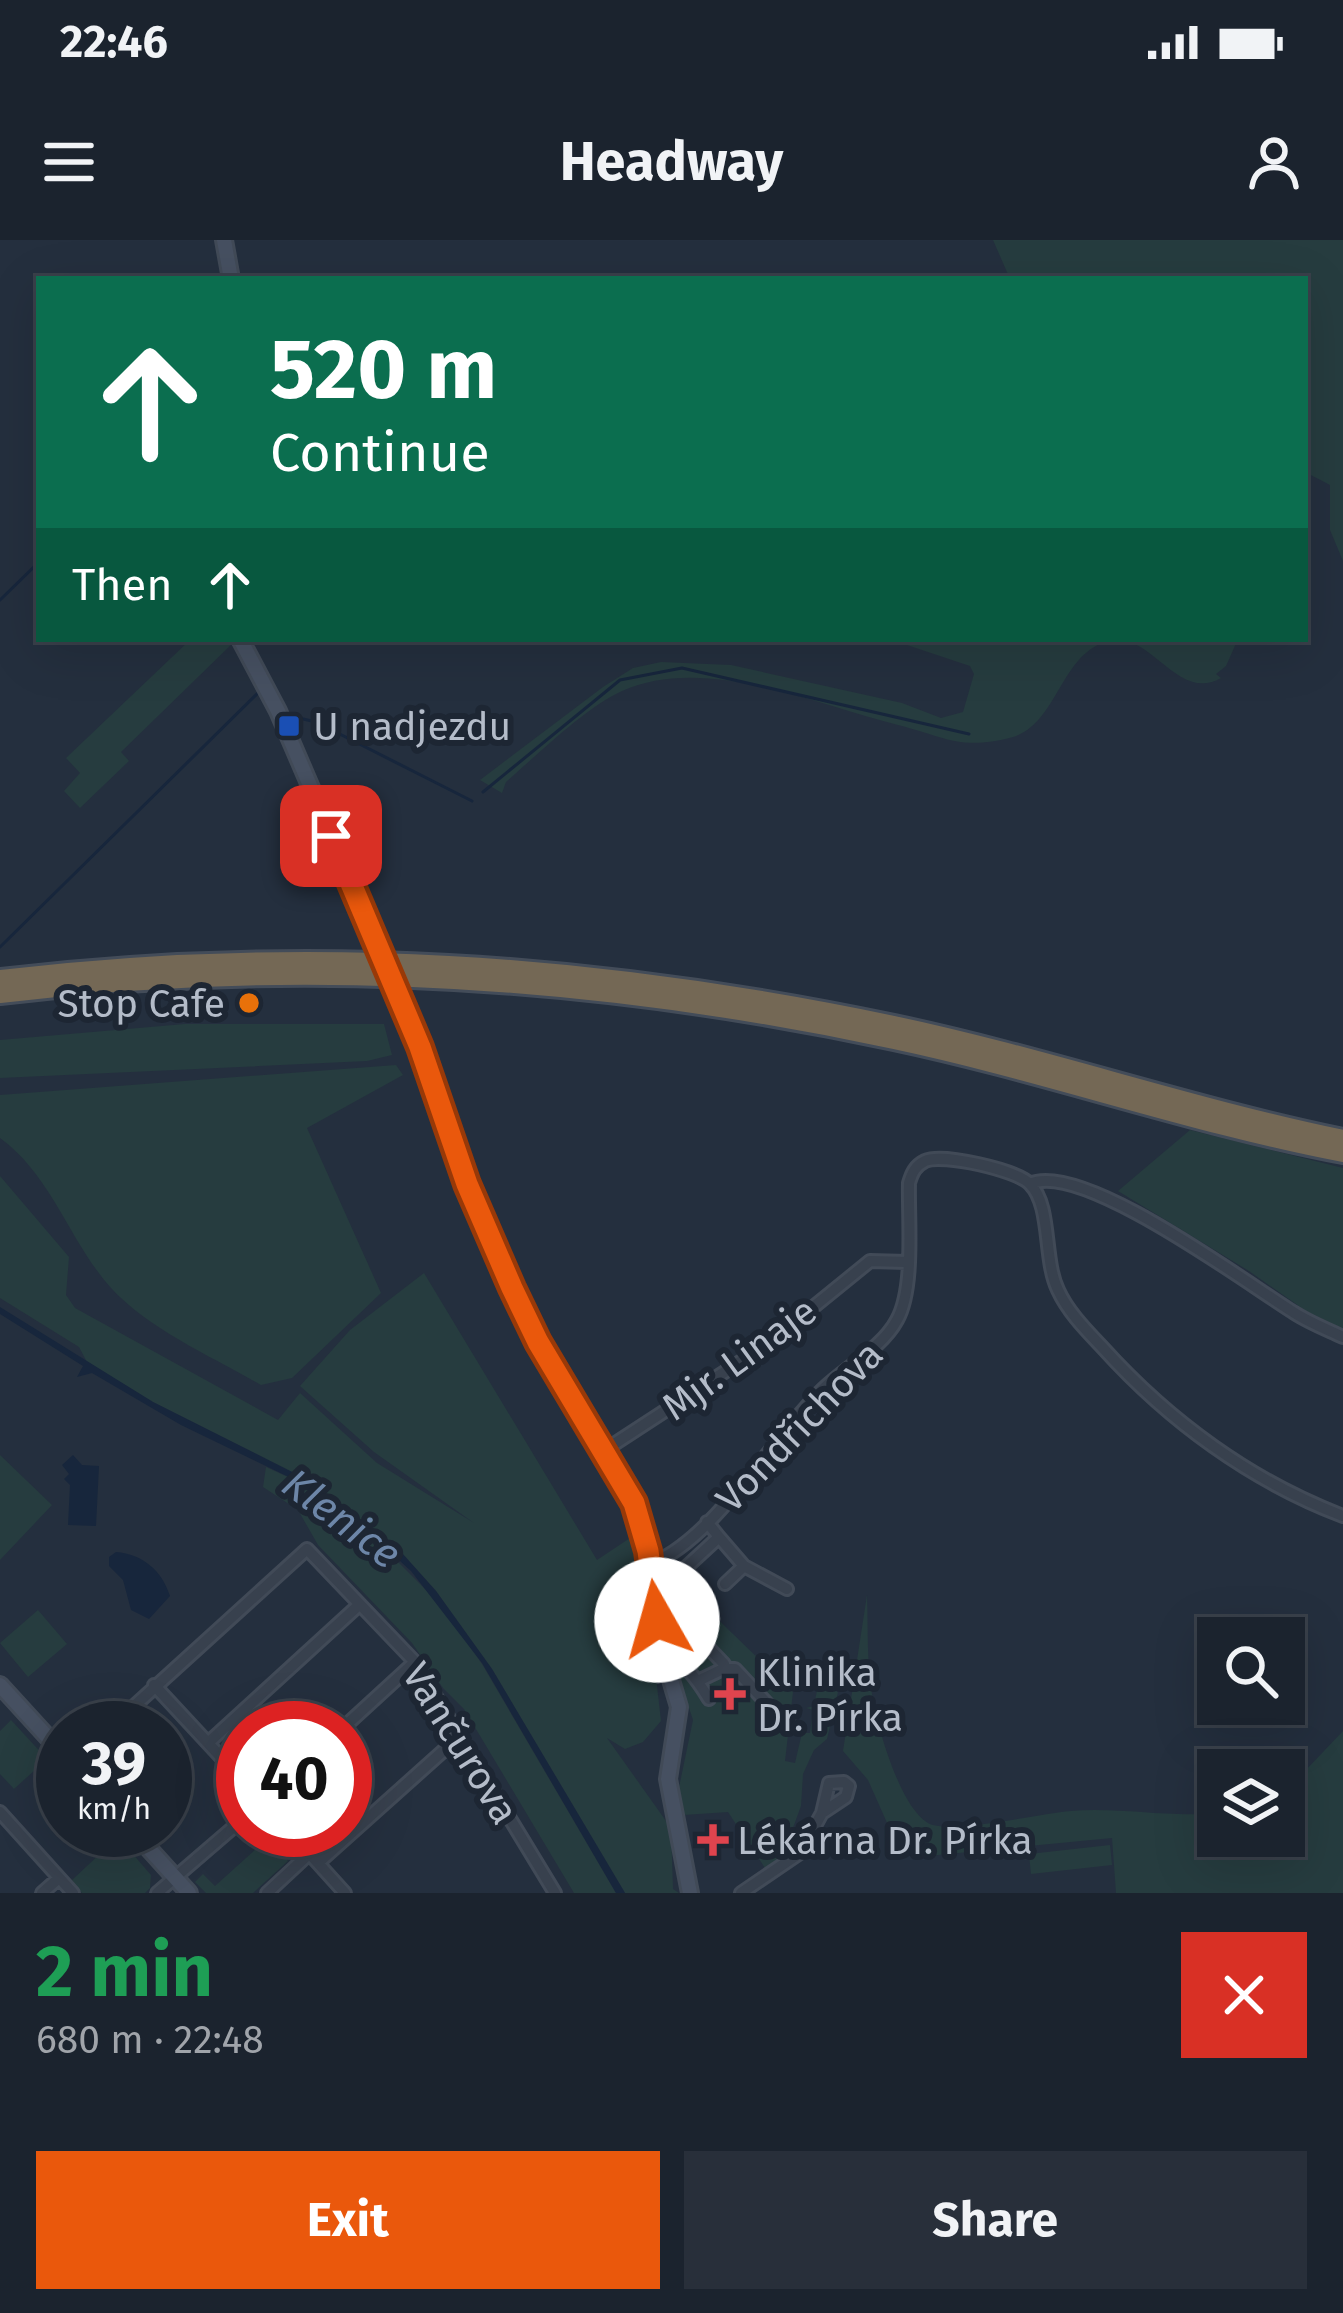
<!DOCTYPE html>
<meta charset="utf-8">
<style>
:root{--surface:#1b232e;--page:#282f3a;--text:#f1f3f6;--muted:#a0a4aa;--line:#39404a;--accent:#ea580c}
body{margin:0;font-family:"Fira Sans",sans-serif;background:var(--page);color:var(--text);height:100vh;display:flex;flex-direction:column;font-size:45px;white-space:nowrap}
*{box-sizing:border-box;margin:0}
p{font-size:39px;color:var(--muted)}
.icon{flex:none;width:66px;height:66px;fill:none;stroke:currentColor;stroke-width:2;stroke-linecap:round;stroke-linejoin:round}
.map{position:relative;height:1653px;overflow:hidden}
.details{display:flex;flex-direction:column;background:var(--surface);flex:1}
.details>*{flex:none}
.banner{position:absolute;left:36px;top:36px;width:1272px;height:366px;border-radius:0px;box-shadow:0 12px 48px #0002,0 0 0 3px var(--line);background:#0b6e4f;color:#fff;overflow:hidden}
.fabs{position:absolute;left:1197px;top:1377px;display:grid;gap:24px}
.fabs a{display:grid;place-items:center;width:108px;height:108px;border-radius:0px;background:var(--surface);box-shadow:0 12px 48px #0002,0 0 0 3px var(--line);font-size:60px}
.speed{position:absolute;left:36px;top:1461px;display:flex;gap:24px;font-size:60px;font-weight:700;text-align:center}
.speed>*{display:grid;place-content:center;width:156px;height:156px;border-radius:50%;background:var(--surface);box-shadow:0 12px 48px #0002,0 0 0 3px var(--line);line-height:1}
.speed small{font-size:30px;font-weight:400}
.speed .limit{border:18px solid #d22;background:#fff;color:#111}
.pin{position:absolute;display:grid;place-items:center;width:102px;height:102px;color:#fff;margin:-51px;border-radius:24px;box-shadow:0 6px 18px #0006}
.me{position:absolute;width:132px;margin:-66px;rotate:353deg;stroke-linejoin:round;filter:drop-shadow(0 0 9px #0008)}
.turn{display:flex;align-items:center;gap:42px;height:252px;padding:0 36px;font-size:54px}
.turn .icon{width:156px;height:156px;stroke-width:2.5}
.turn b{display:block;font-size:84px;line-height:102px}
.then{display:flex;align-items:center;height:114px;padding:0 36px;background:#0003;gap:24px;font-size:45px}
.round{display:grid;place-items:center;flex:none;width:126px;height:126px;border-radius:0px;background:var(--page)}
.summary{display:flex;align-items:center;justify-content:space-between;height:204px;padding:0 36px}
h1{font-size:72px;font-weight:700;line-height:90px;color:#1e9e55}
.button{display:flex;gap:24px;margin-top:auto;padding:24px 36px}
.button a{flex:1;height:138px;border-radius:0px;background:var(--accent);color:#fff;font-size:48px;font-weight:700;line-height:138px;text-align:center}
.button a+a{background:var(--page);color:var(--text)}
.status{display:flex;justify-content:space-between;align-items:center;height:84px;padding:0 60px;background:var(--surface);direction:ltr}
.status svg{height:33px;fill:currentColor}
header{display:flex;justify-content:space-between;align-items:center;height:156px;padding:0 36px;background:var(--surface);font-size:54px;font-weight:700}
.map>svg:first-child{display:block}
.green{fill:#263c3f}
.water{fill:#17263c}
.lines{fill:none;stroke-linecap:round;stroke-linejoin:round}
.stream{stroke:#17263c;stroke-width:3}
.street-casing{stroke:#414a57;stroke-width:16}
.secondary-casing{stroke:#414a57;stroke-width:20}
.highway-casing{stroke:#434c59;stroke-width:24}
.street{stroke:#38414e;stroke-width:10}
.secondary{stroke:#465061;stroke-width:14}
.highway{stroke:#746855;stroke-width:18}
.secondary-bridge-casing{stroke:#414a57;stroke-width:20;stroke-linecap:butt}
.secondary-bridge{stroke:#465061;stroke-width:14}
.route-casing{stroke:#983908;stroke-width:30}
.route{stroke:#ea580c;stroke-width:21}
.transit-dot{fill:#1a4fb4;stroke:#1d2633;stroke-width:4.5}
.food-dot{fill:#e8710a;stroke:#1d2633;stroke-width:4.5}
.health-dot{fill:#e0444e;stroke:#1d2633;stroke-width:4.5}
.labels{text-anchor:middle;stroke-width:12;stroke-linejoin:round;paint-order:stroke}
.poi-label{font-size:39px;fill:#b4bcc9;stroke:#1d2633;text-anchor:start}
.street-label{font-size:39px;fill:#b4bcc9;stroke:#1d2633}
.water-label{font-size:42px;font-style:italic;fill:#6d86a8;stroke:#1d2633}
</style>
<div class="status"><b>22:46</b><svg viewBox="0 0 49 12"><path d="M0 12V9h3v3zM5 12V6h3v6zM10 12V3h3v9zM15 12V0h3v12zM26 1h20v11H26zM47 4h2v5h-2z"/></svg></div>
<header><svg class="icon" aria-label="menu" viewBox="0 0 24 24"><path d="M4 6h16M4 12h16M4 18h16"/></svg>Headway<svg class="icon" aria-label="person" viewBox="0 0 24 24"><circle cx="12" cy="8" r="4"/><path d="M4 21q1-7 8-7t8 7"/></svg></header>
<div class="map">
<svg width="1343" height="1653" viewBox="0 0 1343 1653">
<rect width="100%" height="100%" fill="#242f3e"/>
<path class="green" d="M993 0H1343V321L1330 290V245L1305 232V39H1010Z
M191 399 235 401 121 512 129 521 80 568 64 551 80 533 66 518Z
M889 399H1238L1226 426 1216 434 1221 438C1180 462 1153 397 1116 400 1061 405 1060 483 1013 497 961 511 945 497 898 485 815 464 704 414 622 451 586 467 537 515 506 542L502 553 480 540 603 447 633 428 661 422 731 425 902 463 941 478 963 472 974 434 970 426Z
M185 784H384L392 815 367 821 0 838V800Z
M396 825 403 835 307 888 381 1053 292 1138 261 1145C211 1116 150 1090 111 1048 69 1001 52 936 0 898V855Z
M1190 890 1343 928V1089L1306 1071 1249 1031 1118 951Z
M0 936 69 1017 66 1055 75 1068 278 1180 300 1153 377 1223 474 1283 374 1212 300 1146 350 1090 424 1033 597 1320 630 1298 642 1313 661 1481 643 1502 625 1509 607 1498 671 1588 673 1649 679 1653H625L492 1429 436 1351 401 1312 300 1236 153 1162 87 1122 79 1107 0 1058Z
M0 1215 52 1265 0 1320Z
M266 1227 299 1242 369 1293 438 1362 482 1424 616 1653H574L464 1469 443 1448 412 1403 318 1305 298 1270 263 1247Z
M668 1331 793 1452 785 1521 795 1523 802 1493H810L813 1470 806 1468 814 1466 818 1445 838 1452 827 1499 814 1510 803 1534 801 1566 783 1615 765 1628 728 1572 683 1575 677 1557 693 1480 667 1401 660 1343Z
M867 1355C868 1382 867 1411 870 1438 872 1471 900 1576 933 1585 961 1592 1037 1574 1071 1571 1120 1567 1168 1578 1218 1573V1596H1284V1553L1343 1491V1653H1116L1112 1598 917 1617 888 1585 868 1540 843 1511Z
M38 1370 67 1404 28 1437 0 1403Z
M11 1480 47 1519 14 1549 0 1534V1491Z
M118 1597 151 1635 150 1648 145 1653H82L71 1641Z
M267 1599 288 1621 253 1653H206L195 1642 203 1634 215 1646Z
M1110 1605 1112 1625 1031 1634 1029 1614Z"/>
<path class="water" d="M0 1067 153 1162 300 1236 401 1312 436 1351 492 1429 625 1653H616L482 1423 411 1331 369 1293 299 1242 181 1185 92 1133 77 1137 83 1126 0 1074Z
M73 1215 82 1225 99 1226 96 1286 68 1285 70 1245 64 1239 69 1234 62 1225Z
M116 1312C143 1314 162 1331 170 1356L149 1379 131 1370 123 1340 109 1326V1317Z"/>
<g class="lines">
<path class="stream" d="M0 360 39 322
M299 478 316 482 472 561
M483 552 620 440 682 428 969 494
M0 707 259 452"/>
<g class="street-casing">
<path id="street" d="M1030 944C1081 920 1245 1042 1293 1072 1308 1082 1326 1089 1343 1097
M605 1210 769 1103 870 1021 907 1022
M719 1297 744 1326 725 1344
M650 1324C712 1302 774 1196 823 1149 846 1127 882 1108 897 1080 915 1048 908 979 909 943 912 933 915 926 925 921 942 913 1017 930 1030 944 1052 966 1043 1019 1058 1050 1068 1072 1086 1090 1103 1108 1169 1181 1251 1241 1343 1276
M744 1326 787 1349
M705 1363 680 1333 719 1297 707 1282
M681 1379 724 1424 723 1429 698 1441
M663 1413C683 1419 698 1441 709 1459
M723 1429H735L776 1473 790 1475
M154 1445 243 1541
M110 1488 307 1309 415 1422 555 1653
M343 1488 415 1422
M208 1503 359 1365
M0 1572 73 1653
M288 1590 345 1653
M318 1623 461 1495
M42 1653 59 1638
M157 1653 243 1579
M267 1653 310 1613
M741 1653 800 1613 822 1573 829 1543 844 1542 849 1546 846 1557 822 1573"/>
</g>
<g class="secondary-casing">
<path id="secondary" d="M224 0 231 39
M240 399 278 471 369 683
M409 780 467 944 513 1048 538 1102 627 1246 645 1296 663 1413 679 1467 668 1539 690 1653
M0 1445 63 1514
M132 1590 189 1653"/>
</g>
<g class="highway-casing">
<path id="highway" d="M0 739C306 703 593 722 894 785 1045 817 1192 868 1343 899
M0 754C298 718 600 737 894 800 1045 832 1191 884 1343 913"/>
</g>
<use href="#street" class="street"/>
<use href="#secondary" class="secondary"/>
<use href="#highway" class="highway"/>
<g class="secondary-bridge-casing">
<path id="secondary-bridge" d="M369 683 409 780"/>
</g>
<use href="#secondary-bridge" class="secondary-bridge"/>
</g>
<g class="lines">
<g class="route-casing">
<path id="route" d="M331 596 420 807 467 944 512 1048 538 1102 634 1263 648 1311 657 1380"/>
</g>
<use href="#route" class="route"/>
</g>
<rect class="transit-dot" x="277" y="474" width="24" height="24" rx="6"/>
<circle class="food-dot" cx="249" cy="763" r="12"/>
<g class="health-dot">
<path d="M724 1436h12v12h12v12h-12v12h-12v-12h-12v-12h12z"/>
<path d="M707 1582h12v12h12v12h-12v12h-12v-12h-12v-12h12z"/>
</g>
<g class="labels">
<g class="poi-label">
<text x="313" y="500">U nadjezdu</text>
<text x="225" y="777" text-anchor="end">Stop Cafe</text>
<text x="757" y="1446">Klinika<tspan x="757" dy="45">Dr. Pírka</tspan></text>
<text x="737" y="1614">Lékárna Dr. Pírka</text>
</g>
<g class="street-label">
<text transform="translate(739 1118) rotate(-36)" y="14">Mjr. Linaje</text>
<text transform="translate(799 1186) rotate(-46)" y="14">Vondřichova</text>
<text transform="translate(461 1503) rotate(58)" y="14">Vančurova</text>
</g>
<g class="water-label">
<text transform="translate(342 1278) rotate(37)" y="15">Klenice</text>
</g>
</g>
</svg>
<div class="fabs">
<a><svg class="icon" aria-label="search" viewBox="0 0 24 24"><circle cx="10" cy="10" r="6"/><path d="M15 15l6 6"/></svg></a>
<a><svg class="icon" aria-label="layers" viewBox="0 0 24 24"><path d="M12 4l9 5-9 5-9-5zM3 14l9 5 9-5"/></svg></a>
</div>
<div class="speed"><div>39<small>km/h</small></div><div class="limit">40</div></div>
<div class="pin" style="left:331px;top:596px;background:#d93025"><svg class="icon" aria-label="arrive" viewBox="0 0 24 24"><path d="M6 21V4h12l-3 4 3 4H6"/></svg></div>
<svg class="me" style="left:657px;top:1380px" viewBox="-20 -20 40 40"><circle r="19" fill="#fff"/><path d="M0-13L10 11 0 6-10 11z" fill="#ea580c"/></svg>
<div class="banner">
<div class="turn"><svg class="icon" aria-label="ahead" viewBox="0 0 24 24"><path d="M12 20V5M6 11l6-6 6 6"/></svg><div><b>520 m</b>Continue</div></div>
<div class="then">Then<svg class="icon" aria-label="ahead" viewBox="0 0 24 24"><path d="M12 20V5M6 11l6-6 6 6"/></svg></div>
</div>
</div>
<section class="details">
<div class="summary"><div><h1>2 min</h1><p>680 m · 22:48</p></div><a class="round" style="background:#d93025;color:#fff"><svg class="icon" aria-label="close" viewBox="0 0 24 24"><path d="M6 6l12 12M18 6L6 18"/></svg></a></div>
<div class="button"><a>Exit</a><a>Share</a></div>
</section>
